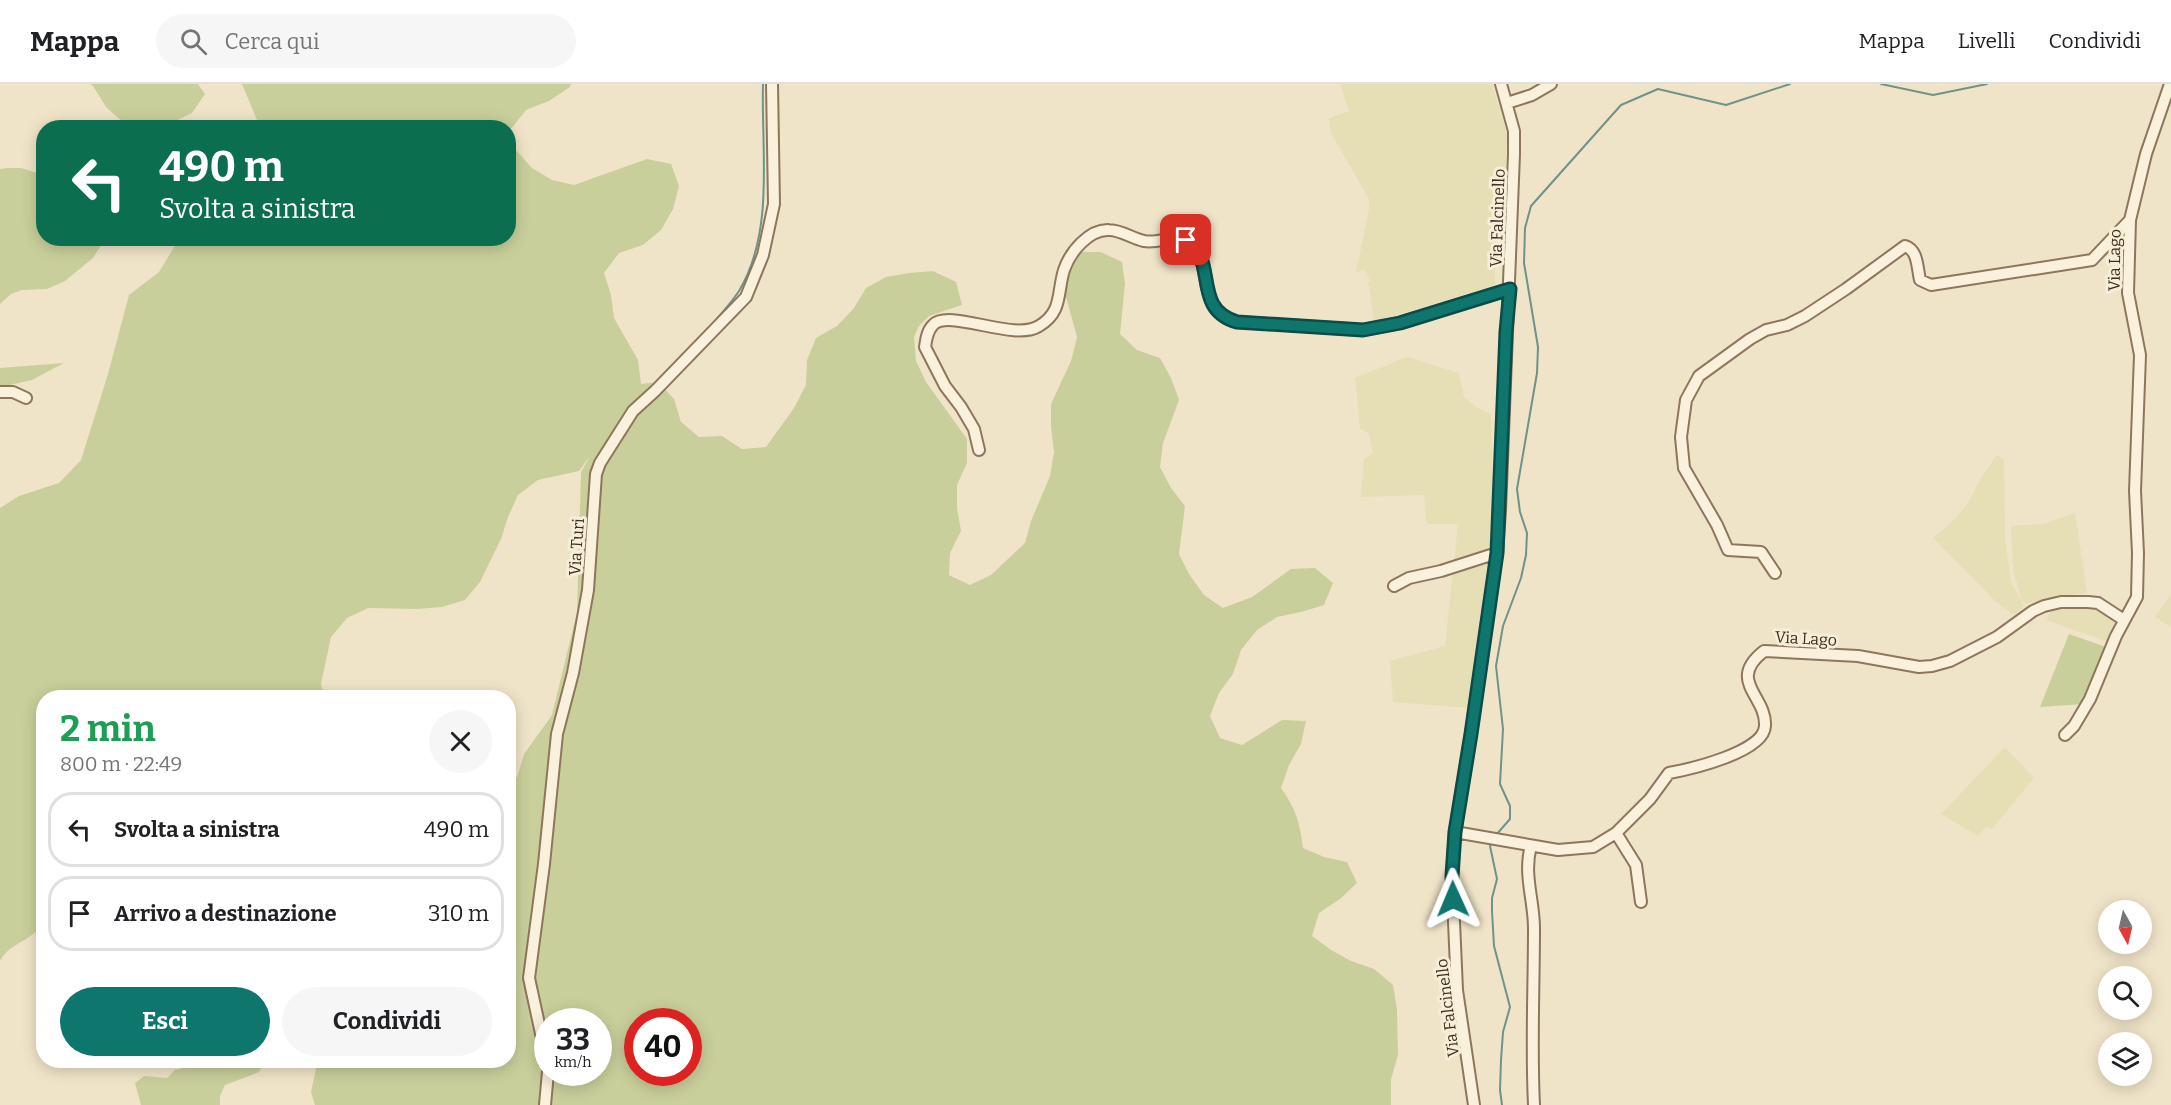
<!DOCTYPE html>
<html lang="it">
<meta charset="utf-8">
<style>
:root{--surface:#fff;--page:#f6f6f6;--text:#202124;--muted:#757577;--line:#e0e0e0;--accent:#0f766e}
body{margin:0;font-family:Bitter,serif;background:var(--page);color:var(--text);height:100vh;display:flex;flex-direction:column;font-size:22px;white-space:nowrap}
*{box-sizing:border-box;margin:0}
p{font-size:20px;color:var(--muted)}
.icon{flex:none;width:33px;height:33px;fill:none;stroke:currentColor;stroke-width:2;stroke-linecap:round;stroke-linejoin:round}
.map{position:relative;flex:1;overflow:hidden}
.panel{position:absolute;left:36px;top:606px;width:480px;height:378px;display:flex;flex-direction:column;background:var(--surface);border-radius:24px;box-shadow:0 3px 15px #0003}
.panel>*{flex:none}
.banner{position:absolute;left:36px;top:36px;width:480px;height:126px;border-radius:24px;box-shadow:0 3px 15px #0003;background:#0b6e4f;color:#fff;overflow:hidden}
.needle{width:39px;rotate:172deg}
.controls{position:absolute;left:2098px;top:816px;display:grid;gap:12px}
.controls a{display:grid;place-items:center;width:54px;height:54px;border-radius:50%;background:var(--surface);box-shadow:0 3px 15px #0003;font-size:30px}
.speed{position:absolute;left:534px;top:924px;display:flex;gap:12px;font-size:30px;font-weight:700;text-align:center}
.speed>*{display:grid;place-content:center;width:78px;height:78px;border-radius:50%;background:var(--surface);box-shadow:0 3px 15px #0003;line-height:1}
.speed small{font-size:15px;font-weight:400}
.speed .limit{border:9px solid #d22;background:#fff;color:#111}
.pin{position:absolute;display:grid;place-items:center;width:51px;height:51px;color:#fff;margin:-26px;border-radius:12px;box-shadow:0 3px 9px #0006}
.me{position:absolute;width:66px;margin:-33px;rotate:359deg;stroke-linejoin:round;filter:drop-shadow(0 0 4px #0008)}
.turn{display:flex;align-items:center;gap:21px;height:126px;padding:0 24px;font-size:27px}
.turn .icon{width:78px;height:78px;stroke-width:2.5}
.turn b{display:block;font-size:42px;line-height:51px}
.round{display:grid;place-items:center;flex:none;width:63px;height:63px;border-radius:32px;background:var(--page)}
.headline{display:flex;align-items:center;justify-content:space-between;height:102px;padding:0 24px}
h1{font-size:36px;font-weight:700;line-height:45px;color:#1e9e55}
.action{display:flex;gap:12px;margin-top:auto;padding:12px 24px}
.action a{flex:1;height:69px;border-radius:36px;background:var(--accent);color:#fff;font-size:24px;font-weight:700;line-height:69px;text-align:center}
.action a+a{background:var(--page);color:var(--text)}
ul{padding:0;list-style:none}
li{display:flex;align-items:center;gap:18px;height:75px;margin:0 12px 9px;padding:0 12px;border:3px solid var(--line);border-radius:24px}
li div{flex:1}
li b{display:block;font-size:22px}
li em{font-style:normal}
header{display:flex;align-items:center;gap:36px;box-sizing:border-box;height:84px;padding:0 30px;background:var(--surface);border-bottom:2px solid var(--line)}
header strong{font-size:28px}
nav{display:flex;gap:33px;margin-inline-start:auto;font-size:21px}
.search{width:420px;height:54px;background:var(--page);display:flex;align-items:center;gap:15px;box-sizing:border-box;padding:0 21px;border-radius:33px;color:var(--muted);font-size:22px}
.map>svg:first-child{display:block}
.farmland{fill:#e6deb5}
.green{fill:#c9cf9b;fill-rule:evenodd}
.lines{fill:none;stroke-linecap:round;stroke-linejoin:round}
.stream{stroke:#6f938a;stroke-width:2}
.minor-casing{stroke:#8d765c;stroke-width:14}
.minor{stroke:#faf1dc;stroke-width:10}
.route-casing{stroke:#0a4d48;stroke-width:15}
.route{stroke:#0f766e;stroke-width:10}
.labels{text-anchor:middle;stroke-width:6;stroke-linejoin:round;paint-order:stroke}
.street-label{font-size:16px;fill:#3d2e20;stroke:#f7eed8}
</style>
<header>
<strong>Mappa</strong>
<div class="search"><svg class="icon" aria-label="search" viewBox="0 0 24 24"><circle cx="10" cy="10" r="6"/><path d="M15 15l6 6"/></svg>Cerca qui</div>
<nav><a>Mappa</a><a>Livelli</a><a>Condividi</a></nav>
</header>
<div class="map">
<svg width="2171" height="1021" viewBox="0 0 2171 1021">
<rect width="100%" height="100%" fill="#f0e4c8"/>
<path class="farmland" d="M1340 0H1492L1507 50 1504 148 1496 152 1495 201 1374 238 1368 198 1370 197 1365 186 1356 188 1369 125V115L1331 49 1329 34 1349 27Z
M1407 273 1459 289 1464 313 1476 323 1491 330 1494 446 1490 461 1485 469 1454 479 1458 440H1427L1424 411 1361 413 1364 375 1373 369 1369 350 1360 344 1355 294Z
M1997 371 2004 376 2005 455 2011 498 2024 522 2013 531 1995 517 1933 454 1955 435 1968 419 1982 392Z
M2075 429 2087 509 2062 512 2025 520 2021 514 2013 485 2011 442 2043 440Z
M1484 478 1491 482 1468 624 1393 618 1390 577 1445 562 1453 487Z
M2171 510V543L2155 533Z
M2054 521 2101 523 2119 537 2111 559 2046 536Z
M2005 663 2034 694 1992 745 1986 743 1978 752 1941 730Z"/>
<path class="green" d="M90 0H198L205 10 192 29 163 43H132L125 40 106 23 93 2Z
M242 0H571L570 3 549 17 526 26 511 45 516 66 532 84 552 96 574 101 647 75 671 80 679 102 673 125 661 146 643 161 619 169 604 189 611 211 614 234 638 276 641 300 658 298 674 315 681 338 699 353 722 352 742 365 766 363 794 324 806 301 807 276 816 254 837 242 854 224 866 204 886 193 909 189 933 187 956 198 962 221 929 232 919 242 914 253 916 277 926 298 967 355V379L957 401V424L961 447 950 469 949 491 970 501 991 491 1025 459 1031 437 1050 392 1054 368 1051 343V320L1071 277 1077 253 1065 209 1068 186 1077 168H1101L1122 178 1125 200 1120 250 1137 266 1160 274 1171 294 1179 316 1163 359 1160 383 1171 404 1185 422 1179 470 1189 490 1204 511 1223 524 1252 513 1291 485 1315 484 1333 499 1324 521 1301 528 1277 533 1257 546 1241 566 1233 590 1219 609 1210 632 1220 654 1242 661 1282 636 1306 637 1301 660 1289 681 1281 704C1296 725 1300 739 1303 764L1324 773 1347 778 1357 799 1340 815 1319 829 1312 852 1331 866 1351 877 1374 885 1393 901 1397 925 1398 971 1391 995V1021H315L311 1008 316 985 313 977 508 976 509 703 517 694 524 670 552 631 577 528 581 388 590 372 579 387 538 396 518 411 508 433 501 455 480 498 465 516 442 523 417 525 368 524 347 534 331 553 321 600 325 613 44 614 43 837C34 858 12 856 0 877V424L19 412 59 399 81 376 108 290 129 211 159 188 179 155 508 154V44L260 43ZM548 938H598V988H548ZM638 938H688V988H638Z
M8 84H21L43 91 44 154 105 155 93 174 65 197 47 205 22 206 11 210 0 220V85Z
M64 279 32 296 0 303V284Z
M2069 550 2106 563 2084 620 2040 623Z
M201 977H265L259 988 225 1001 220 1012V1021H141L135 999 144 992 167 994 175 986 198 980Z"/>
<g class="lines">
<path class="stream" d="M1881 0 1933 11 1987 0
M704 249C716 236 729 222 739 207 775 147 761 66 763 0
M660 294 683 270
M1496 751 1510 735V722L1500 700 1503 645 1496 582 1503 542 1521 494 1526 471 1527 449 1520 428 1517 405 1537 289 1538 263 1524 179 1525 144 1531 122 1621 21 1658 5 1726 21 1790 0
M1492 759 1490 762 1497 795 1492 814V827L1494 862 1510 923 1503 948 1501 976 1500 1006 1502 1021"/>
<g class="minor-casing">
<path id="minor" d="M1507 19 1532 11 1551 0
M0 308H13L26 314
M979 366 974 345 961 323 945 302 925 263C926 256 927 247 933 241 949 224 1014 258 1039 242 1063 228 1057 208 1064 186 1070 168 1089 145 1109 146 1121 146 1133 155 1144 157 1157 160 1172 151 1185 155 1218 166 1189 225 1237 238L1363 246 1400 239 1510 205
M1775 489 1761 468 1728 466 1717 441 1684 384 1681 353 1686 316 1699 292 1750 255 1766 246 1787 241 1805 232 1846 205 1905 162C1918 166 1917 183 1920 196L1931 201 2092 176 2130 136
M1394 502 1409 494 1441 487 1497 469
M2065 651 2074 642 2090 615 2116 552 2137 513 2138 469 2135 407 2140 271 2128 209 2130 136 2146 70 2170 0
M1455 748 1558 766 1593 763 1616 749 1650 715 1669 689C1691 685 1764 668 1765 642 1767 612 1726 597 1764 567L1858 572 1919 583 1932 582 1950 577 1997 553 2033 527 2044 522 2061 518H2088L2098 519 2124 536
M1616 749 1636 781 1641 818
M1531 762C1523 790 1534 816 1534 844 1534 903 1531 962 1534 1021
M548 982 529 894 544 780 557 650 573 589 588 506 596 390 600 379 633 327 655 307 746 213 763 171 774 120 772 0
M545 1021 548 988
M1474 1021 1457 906 1452 792 1455 748 1471 650 1497 469 1500 427 1514 70V47L1501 0"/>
</g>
<use href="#minor" class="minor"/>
</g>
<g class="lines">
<g class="route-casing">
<path id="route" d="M1186 156C1219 176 1191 225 1237 238L1363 246 1400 239 1510 205 1506 248 1497 469 1471 650 1455 748 1452 792 1453 815"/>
</g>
<use href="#route" class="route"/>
</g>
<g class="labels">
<g class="street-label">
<text transform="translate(1497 134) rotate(-88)" y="6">Via Falcinello</text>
<text transform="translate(2114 176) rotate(-89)" y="6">Via Lago</text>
<text transform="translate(576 463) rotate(-86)" y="6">Via Turi</text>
<text transform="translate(1806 554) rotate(3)" y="6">Via Lago</text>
<text transform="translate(1447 924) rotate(-97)" y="6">Via Falcinello</text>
</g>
</g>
</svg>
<div class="controls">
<a><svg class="needle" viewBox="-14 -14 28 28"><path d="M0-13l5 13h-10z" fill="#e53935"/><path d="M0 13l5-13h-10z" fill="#757577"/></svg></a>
<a><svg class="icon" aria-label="search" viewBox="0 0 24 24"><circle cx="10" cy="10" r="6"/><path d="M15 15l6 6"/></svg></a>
<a><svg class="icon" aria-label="layers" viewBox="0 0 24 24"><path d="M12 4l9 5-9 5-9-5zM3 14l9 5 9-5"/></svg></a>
</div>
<div class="speed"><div>33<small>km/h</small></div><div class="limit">40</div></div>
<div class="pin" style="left:1186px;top:156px;background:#d93025"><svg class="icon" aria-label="arrive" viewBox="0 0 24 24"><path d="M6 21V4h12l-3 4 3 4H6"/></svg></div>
<svg class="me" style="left:1453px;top:815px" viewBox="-20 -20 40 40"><path d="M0-17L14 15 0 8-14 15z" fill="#0f766e" stroke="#fff" stroke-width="4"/></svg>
<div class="banner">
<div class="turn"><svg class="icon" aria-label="left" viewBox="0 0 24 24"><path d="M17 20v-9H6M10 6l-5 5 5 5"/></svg><div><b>490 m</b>Svolta a sinistra</div></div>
</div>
<section class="panel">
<div class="headline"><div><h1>2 min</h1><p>800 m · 22:49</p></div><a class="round"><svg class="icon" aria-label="close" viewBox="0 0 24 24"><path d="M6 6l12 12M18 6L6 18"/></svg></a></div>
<ul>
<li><svg class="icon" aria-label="left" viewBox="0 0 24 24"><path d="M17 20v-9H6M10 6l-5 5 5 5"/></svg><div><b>Svolta a sinistra</b></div><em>490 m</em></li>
<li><svg class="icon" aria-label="arrive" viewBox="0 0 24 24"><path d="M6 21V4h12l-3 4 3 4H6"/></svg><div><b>Arrivo a destinazione</b></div><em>310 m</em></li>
</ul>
<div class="action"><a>Esci</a><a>Condividi</a></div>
</section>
</div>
